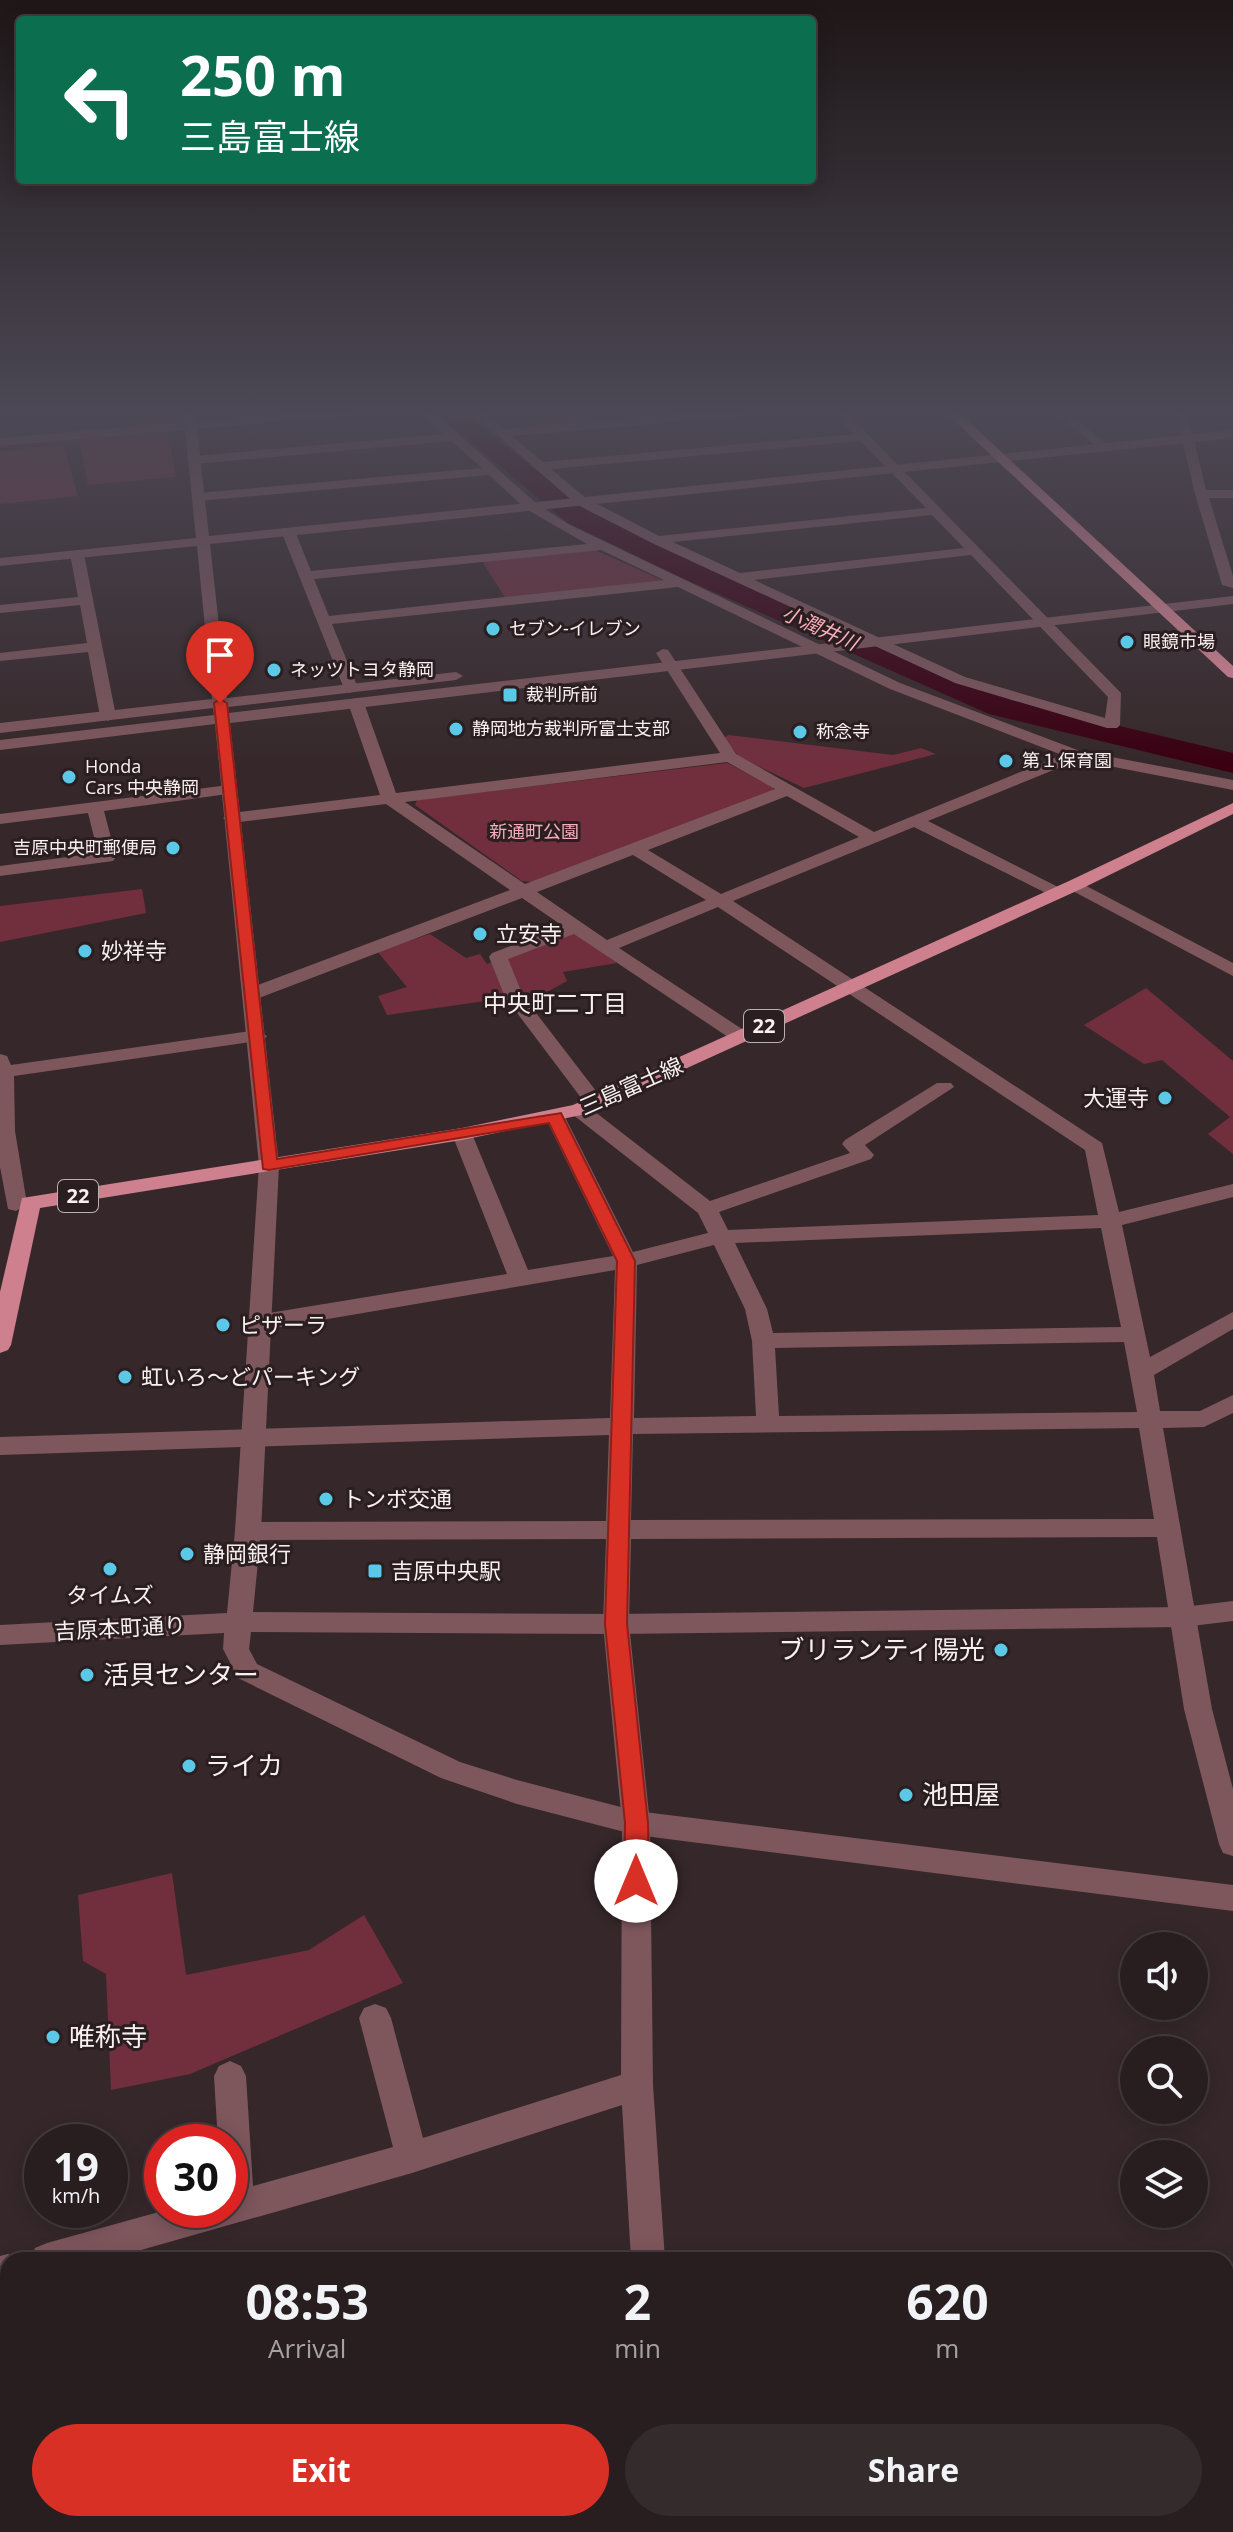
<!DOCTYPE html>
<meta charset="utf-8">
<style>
:root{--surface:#281e20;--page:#342b2d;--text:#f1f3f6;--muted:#a5a2a5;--line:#443c3e;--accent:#d93025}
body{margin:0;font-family:"Open Sans","Noto Sans JP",sans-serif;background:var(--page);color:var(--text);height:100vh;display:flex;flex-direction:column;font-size:30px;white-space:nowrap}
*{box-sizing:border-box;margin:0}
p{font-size:26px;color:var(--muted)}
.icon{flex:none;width:44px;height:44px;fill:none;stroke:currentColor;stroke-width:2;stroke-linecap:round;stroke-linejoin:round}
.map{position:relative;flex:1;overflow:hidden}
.side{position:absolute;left:0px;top:2252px;width:1234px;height:280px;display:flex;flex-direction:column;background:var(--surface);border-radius:24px 24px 0 0;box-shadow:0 4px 20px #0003,0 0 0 2px var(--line)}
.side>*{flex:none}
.guide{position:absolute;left:16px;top:16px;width:800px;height:168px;border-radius:8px;box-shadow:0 4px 20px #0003,0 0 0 2px var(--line);background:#0b6e4f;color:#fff;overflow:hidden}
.tools{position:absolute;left:1120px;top:1932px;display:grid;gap:16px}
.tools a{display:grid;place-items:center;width:88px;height:88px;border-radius:50%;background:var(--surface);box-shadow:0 4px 20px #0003,0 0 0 2px var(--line);font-size:40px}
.speed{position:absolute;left:24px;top:2124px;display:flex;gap:16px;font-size:40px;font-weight:700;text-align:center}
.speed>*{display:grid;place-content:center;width:104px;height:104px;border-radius:50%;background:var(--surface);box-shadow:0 4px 20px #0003,0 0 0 2px var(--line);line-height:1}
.speed small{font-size:20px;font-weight:400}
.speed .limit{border:12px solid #d22;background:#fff;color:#111}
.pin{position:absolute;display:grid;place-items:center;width:68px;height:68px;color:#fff;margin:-82px -34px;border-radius:50% 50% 50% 0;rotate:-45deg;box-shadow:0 0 8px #0007}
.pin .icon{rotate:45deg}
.me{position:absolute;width:88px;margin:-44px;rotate:0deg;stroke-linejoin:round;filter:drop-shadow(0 0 6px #0008)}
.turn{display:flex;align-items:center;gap:28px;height:168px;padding:0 32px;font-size:36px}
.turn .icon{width:104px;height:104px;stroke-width:2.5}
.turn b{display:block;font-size:56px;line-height:68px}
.eta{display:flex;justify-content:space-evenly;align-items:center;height:136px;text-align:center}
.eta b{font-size:48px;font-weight:700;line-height:56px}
.cta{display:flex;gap:16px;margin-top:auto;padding:16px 32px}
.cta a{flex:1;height:92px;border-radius:48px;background:var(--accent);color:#fff;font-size:32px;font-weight:700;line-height:92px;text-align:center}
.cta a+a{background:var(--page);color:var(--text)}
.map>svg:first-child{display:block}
.green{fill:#712f3e}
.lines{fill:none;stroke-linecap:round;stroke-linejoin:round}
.river{fill:#3a0012;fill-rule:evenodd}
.minor{fill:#7e575d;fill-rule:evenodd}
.tertiary{fill:#7e575d;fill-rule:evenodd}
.primary{fill:#ce808e;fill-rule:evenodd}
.trunk{fill:#de8898;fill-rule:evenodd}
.route{fill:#d93025;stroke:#8d1f18;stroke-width:2}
.poi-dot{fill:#5ac8e6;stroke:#2b1e20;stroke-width:3}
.labels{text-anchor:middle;stroke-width:6;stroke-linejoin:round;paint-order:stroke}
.far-poi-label{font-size:18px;fill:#f8eff0;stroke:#2b1e20;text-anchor:start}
.far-park-label{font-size:18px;fill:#f7aeba;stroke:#2b1e20}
.far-water-label{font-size:20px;font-style:italic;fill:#f8afbb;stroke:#2b1e20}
.shield{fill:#2b1e20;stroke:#bab0b2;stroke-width:2}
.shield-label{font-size:20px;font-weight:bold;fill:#f8eff0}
.poi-label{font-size:22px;fill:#f8eff0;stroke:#2b1e20;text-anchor:start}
.street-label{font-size:22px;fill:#f8eff0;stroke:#2b1e20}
.neighbourhood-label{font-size:24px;fill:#f8eff0;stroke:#2b1e20}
.near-poi-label{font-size:26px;fill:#f8eff0;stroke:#2b1e20;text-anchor:start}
</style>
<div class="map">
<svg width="1233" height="2532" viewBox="0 0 1233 2532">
<rect width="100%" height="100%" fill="#36282a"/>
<path class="green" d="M562 410H659L663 415 572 425Z
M168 432 176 477 88 485 79 438Z
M63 444 78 496 0 504V451Z
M595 550 662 580 506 599 482 561Z
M728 735 893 755 921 748 936 754 804 788 739 757 724 738Z
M727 763 773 787V791L533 882 522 881 415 805 417 800Z
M142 889 146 913 0 942V906Z
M574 931 617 963 563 972 567 981 527 1003 514 997 387 1015 378 996 407 987 377 951 430 934 466 958 480 954 487 964Z
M1146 988 1233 1061V1154L1208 1134 1230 1117 1162 1060 1144 1064 1084 1025Z
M172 1873 186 1975 309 1950 364 1915 403 1983 190 2074 111 2090 106 1974 83 1961 78 1895Z"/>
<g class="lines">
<path class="river" d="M433 410H460L588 511 700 565 1011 700 1233 753V773L989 714 680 577 568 523Z"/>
<path class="minor" d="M322 410H370L364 414 0 446V438Z
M418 410H431L536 503 568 524 900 683 1080 751 1233 780V790L1078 760 928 821 1062 889 1065 893 1062 897 1056 898 914 827 733 901 1102 1143 1119 1212 1233 1184V1197L1122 1225 1150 1357 1233 1312V1329L1154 1375 1160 1411H1200L1233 1395V1413L1204 1427 1163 1428 1212 1709 1233 1789V1856L1223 1853 1219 1844 1184 1709 1157 1537 631 1539 629 1624 650 1823 653 2085 665 2260H631L622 2105 412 2173 106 2260H30L35 2248 47 2243 166 2210H230V2142H218L214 2076 219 2066 230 2061 241 2066 246 2076 253 2186 393 2147 359 2018 364 2008 375 2004 386 2008 391 2018 423 2138 621 2075 622 1823 603 1624 606 1539 248 1540 239 1538 235 1531 239 1524 248 1522 606 1521 609 1435 0 1455V1437L610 1418 615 1270 263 1330 255 1327 252 1322 255 1317 263 1314 507 1274 452 1134 455 1130 462 1128 472 1134 528 1270 613 1256 545 1117 555 1111 565 1117 633 1252 708 1233 698 1213 572 1114 569 1110 572 1106 579 1104 588 1107 505 997 489 957 492 953 563 926 522 898 259 998H245L243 994 245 990 510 890 386 804 231 823 223 818 231 813 380 795 348 703 356 698 364 703 396 793 720 753 656 653 663 649 668 650 736 754 874 832 1062 755 890 689 678 587 332 624 358 688 350 693 345 691 281 531 283 528 295 531 311 571 587 544 526 509 489 475 198 501 192 497 198 493 482 468 451 441 195 464 189 460 195 456 444 434ZM601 550 664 580 329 616 314 579ZM727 762 775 789 525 884 405 802ZM787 796 859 837 721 894 648 850ZM633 855 706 900 607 940 537 892ZM718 907 1085 1150 1098 1215 728 1230 719 1212 871 1159 874 1155 865 1145 954 1087 951 1083H937L845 1140 842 1144 850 1153 710 1201 590 1108H603L606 1104 523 996 508 959 574 934 734 1041H748L751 1037 748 1033 619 948ZM1101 1228 1121 1327 773 1333 767 1309 735 1243ZM714 1245 745 1309 752 1341 756 1416 634 1418 637 1265ZM1124 1342 1137 1412 779 1416 775 1348ZM1139 1428 1154 1519 631 1520 633 1434Z
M469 410H482L505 429 719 410H767L761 414 512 436 543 462 854 434 831 410H844L1121 693 1120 725 1117 728H1107L955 683 652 543 576 504ZM860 441 926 508 659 536 586 498 551 469ZM932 515 964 548 740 573 673 542ZM971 555 1108 697 1105 718 965 677 754 580Z
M1053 410H1066L1110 447 1100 450Z
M1175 410H1187L1206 490H1233V498H1209L1233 576V588L1222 585 1195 494Z
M77 550 84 554 116 716 108 721 100 716 88 652 0 661V653L87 643 80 605 0 613V605L78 597 70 554Z
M229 785 235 787V793L104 811 116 857 113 861 0 876V866L98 853 88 813 0 824V814Z
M1075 880 1233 963V976L1069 889 1066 885Z
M257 1030 267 1036 264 1040 14 1076 15 1131 27 1204 16 1211 8 1209 0 1167V1054L7 1056 11 1065Z
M8 2254 20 2260H8V2288L0 2290V2256Z
M1233 2367V2403L1226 2404V2368Z
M0 2466H8V2502H0Z
M647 2524H685L686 2532H648Z"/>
<path class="tertiary" d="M183 410H195L209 536 1233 430V438L210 544 227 698 456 672 463 676 456 680 228 707 229 713 1233 596V604L230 723 279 1165 261 1531 253 1612 616 1614 1183 1607 1233 1601V1621L1183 1627 616 1634 251 1632 249 1649 257 1664 460 1762 517 1780 636 1811 1233 1885V1911L636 1835 517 1804 441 1778 238 1678 223 1649 224 1633 0 1645V1625L227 1613 235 1531 259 1165 215 724 0 750V740L214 715 213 708 0 733V723L212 699 197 546 0 566V558L196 538Z"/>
<path class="primary" d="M1233 803V814L1081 889 586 1114 462 1140 40 1208 11 1345 8 1350 0 1353V1292L22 1198 462 1128 573 1105 1069 881Z"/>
<path class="trunk" d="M943 410H956L1233 666V678L1228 677Z"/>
</g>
<linearGradient id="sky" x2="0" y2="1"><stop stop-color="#1e1617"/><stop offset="0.54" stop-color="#4c4855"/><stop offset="1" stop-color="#4c4855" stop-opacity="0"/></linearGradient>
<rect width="1233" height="765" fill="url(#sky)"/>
<path class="route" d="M220 699 227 703 277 1159 561 1113 635 1261 627 1624 648 1823 649 1881 645 1888 636 1891 628 1888 624 1881 625 1823 605 1624 617 1261 549 1123 269 1170 263 1169 214 703Z"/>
<g class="poi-dot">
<circle cx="493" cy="629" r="8"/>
<circle cx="1127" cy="642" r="8"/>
<circle cx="274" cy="670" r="8"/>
<rect x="502" y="687" width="16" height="16" rx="4"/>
<circle cx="456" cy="729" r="8"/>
<circle cx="800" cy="732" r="8"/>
<circle cx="1006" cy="761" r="8"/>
<circle cx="69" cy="777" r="8"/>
<circle cx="173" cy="848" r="8"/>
<circle cx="480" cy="934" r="8"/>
<circle cx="85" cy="951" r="8"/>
<circle cx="1165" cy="1098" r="8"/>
<circle cx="223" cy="1325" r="8"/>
<circle cx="125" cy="1377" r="8"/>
<circle cx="326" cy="1499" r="8"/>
<circle cx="187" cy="1554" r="8"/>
<circle cx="110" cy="1569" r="8"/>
<rect x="367" y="1563" width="16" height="16" rx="4"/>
<circle cx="1001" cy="1650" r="8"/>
<circle cx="87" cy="1675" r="8"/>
<circle cx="189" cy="1766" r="8"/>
<circle cx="906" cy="1795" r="8"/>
<circle cx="53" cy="2037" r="8"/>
</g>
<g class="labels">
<g class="far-poi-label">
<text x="509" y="635">セブン-イレブン</text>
<text x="1143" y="648">眼鏡市場</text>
<text x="290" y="676">ネッツトヨタ静岡</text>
<text x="526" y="701">裁判所前</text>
<text x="472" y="735">静岡地方裁判所富士支部</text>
<text x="816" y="738">称念寺</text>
<text x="1022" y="767">第１保育園</text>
<text x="85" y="773">Honda<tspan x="85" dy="21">Cars 中央静岡</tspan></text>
<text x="157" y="854" text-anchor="end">吉原中央町郵便局</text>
</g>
<g class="far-park-label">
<text x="534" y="838">新通町公園</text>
</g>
<g class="far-water-label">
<text transform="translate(820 628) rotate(24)" y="7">小潤井川</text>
</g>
<g class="shield">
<rect x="744" y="1010" width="40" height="32" rx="6"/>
<rect x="58" y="1180" width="40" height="32" rx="6"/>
</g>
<g class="shield-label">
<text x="764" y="1033">22</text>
<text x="78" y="1203">22</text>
</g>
<g class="poi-label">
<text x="496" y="942">立安寺</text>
<text x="101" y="959">妙祥寺</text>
<text x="1149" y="1106" text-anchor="end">大運寺</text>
<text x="239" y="1333">ピザーラ</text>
<text x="141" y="1385">虹いろ～どパーキング</text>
<text x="342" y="1507">トンボ交通</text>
<text x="203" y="1562">静岡銀行</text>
<text x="391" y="1579">吉原中央駅</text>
<text x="110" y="1603" text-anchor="middle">タイムズ</text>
</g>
<g class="street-label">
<text transform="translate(631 1086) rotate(-24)" y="8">三島富士線</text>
<text transform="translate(120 1628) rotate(-3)" y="8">吉原本町通り</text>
</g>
<g class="neighbourhood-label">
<text x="555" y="1012">中央町二丁目</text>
</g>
<g class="near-poi-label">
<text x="985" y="1659" text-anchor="end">ブリランティ陽光</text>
<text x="103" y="1684">活貝センター</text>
<text x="205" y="1775">ライカ</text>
<text x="922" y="1804">池田屋</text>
<text x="69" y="2046">唯称寺</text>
</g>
</g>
</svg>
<div class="tools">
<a><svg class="icon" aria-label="sound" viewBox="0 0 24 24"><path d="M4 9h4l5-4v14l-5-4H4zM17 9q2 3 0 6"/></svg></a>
<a><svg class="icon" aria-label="search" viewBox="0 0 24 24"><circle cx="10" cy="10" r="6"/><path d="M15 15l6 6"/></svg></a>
<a><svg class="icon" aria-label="layers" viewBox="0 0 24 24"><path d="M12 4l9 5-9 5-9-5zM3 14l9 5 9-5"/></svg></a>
</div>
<div class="speed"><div>19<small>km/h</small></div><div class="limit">30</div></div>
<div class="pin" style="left:220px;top:703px;background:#d93025"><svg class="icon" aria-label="arrive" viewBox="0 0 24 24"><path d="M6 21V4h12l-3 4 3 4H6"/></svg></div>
<svg class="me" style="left:636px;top:1881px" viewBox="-20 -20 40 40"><circle r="19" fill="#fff"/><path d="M0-13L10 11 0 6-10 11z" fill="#d93025"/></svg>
<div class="guide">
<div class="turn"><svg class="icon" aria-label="left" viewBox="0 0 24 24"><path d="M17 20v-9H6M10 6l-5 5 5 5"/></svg><div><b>250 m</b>三島富士線</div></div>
</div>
<section class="side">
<div class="eta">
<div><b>08:53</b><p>Arrival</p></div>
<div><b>2</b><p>min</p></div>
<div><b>620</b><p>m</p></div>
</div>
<div class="cta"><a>Exit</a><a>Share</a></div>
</section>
</div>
